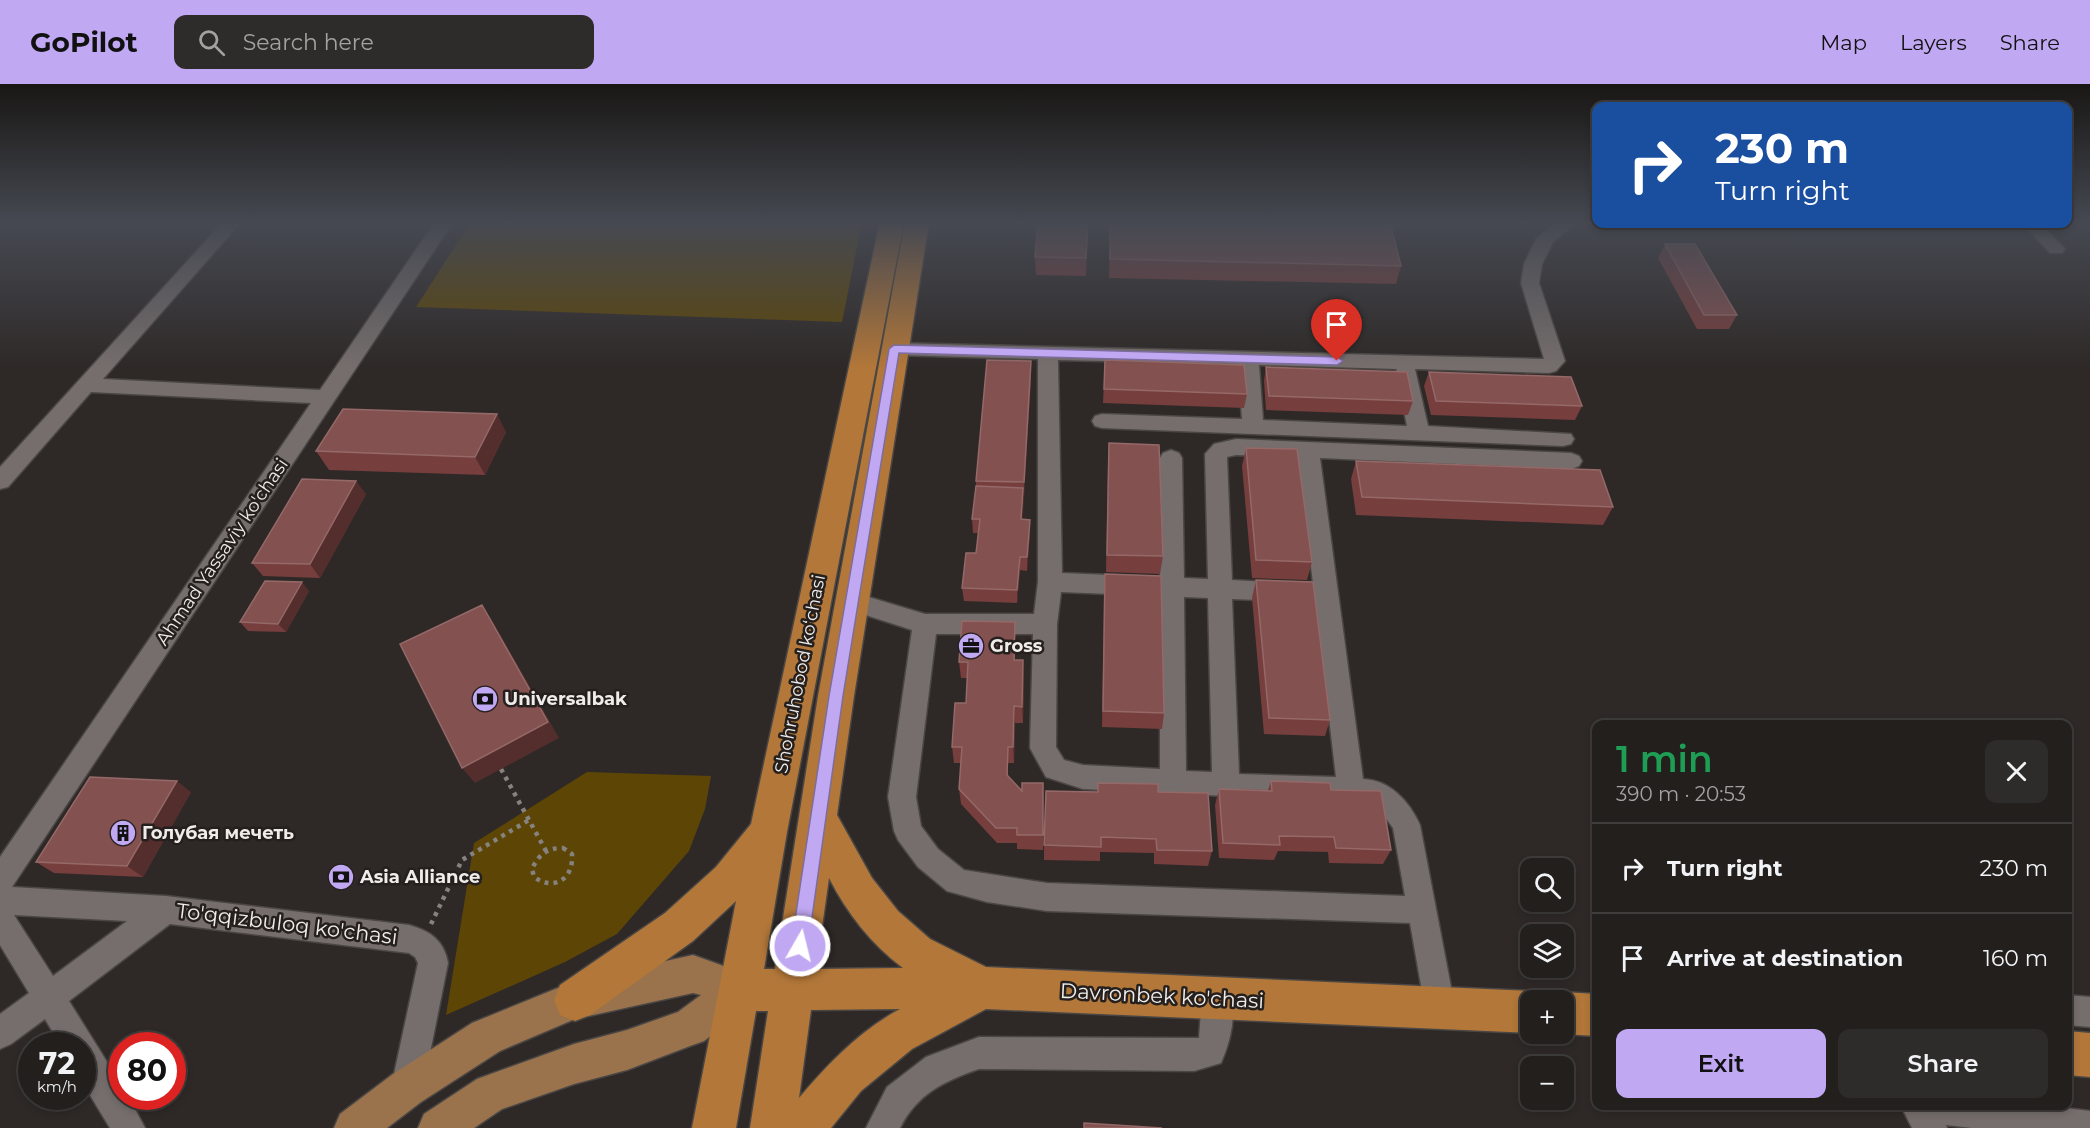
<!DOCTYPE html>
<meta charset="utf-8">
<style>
:root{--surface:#221f1d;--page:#2e2c2a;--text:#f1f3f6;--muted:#a2a2a4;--line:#3f3d3b;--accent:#c1a8f3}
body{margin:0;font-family:Montserrat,sans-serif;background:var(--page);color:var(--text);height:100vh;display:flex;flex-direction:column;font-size:22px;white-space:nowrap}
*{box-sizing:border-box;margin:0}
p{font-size:20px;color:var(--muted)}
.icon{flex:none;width:33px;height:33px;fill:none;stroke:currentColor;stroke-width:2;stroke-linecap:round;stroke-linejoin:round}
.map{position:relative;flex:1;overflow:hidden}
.details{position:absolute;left:1592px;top:636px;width:480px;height:390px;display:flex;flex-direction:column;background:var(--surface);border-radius:12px;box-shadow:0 3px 9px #0003,0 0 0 2px var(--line)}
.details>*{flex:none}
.hud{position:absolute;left:1592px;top:18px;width:480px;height:126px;border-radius:12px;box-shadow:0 3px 9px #0003,0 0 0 2px var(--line);background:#1a4fa0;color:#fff;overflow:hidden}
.tools{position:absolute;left:1520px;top:774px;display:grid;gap:12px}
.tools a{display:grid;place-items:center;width:54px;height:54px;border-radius:12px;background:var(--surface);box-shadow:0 3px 9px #0003,0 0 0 2px var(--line);font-size:30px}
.speed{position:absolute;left:18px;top:948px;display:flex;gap:12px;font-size:30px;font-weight:700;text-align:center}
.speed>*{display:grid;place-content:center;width:78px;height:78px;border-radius:50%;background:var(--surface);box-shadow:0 3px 9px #0003,0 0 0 2px var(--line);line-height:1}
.speed small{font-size:15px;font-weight:400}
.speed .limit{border:9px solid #d22;background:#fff;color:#111}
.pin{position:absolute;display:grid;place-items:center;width:51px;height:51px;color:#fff;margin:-62px -26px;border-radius:50% 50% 50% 0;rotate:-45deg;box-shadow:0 0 6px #0007}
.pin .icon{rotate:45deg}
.me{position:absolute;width:66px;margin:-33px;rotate:8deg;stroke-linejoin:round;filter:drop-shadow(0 0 4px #0008)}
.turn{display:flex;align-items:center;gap:21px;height:126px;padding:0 24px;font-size:27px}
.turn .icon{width:78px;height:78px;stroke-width:2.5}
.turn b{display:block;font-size:42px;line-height:51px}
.round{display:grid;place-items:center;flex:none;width:63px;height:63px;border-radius:12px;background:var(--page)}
.head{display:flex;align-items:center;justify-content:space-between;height:102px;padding:0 24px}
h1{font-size:36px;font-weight:600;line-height:45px;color:#1e9e55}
.button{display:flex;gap:12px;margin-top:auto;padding:12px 24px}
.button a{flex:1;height:69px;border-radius:12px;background:var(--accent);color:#111;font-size:24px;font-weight:600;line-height:69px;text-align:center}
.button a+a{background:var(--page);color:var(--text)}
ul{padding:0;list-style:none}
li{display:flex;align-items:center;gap:18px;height:90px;padding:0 24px;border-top:2px solid var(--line)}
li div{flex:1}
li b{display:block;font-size:22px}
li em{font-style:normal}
header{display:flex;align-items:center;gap:36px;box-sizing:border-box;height:84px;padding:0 30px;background:var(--accent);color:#111}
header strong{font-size:28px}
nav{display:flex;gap:33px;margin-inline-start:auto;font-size:21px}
.search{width:420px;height:54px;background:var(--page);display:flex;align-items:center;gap:15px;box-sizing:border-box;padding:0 21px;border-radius:12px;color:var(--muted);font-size:22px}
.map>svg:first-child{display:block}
.green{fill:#5d4605}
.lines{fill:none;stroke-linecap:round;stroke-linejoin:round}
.minor-casing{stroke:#4a4644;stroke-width:3}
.major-casing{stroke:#4a4644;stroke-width:3}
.highway-casing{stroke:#4a4644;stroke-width:3}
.path{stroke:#868280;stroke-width:4.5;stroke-dasharray:4 5;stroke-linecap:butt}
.minor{fill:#756e6c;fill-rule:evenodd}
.major{fill:#9a734d;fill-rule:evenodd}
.highway{fill:#b27739;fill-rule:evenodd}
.wall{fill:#763e3d}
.shaded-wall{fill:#542e2c}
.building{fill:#835150;stroke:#946968;stroke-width:1.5}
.route{fill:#c1a8f3;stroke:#7d6d9e;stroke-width:1.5}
.labels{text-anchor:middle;stroke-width:5;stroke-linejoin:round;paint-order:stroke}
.street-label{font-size:18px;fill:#efecea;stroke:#25201e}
.poi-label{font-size:18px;font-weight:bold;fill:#efecea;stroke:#25201e;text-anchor:start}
.near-street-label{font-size:21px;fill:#efecea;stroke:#25201e}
</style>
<header>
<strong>GoPilot</strong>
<div class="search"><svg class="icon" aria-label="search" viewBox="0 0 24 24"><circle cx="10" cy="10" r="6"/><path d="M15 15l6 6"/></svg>Search here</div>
<nav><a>Map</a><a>Layers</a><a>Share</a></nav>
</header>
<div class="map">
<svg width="2090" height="1044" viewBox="0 0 2090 1044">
<rect width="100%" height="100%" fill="#2e2927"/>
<path class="green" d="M471 138H862L842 238 416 223Z
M587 688 711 692 705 725 689 767 617 850 565 878 446 931 474 759Z"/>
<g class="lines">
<g class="minor-casing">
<path id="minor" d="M223 138H241L103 295 320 306 435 138H453L12 803 166 812 409 841C430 847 444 856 448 879L423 1004 418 1015 407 1020 396 1015 391 1004 418 879 415 873 409 869 170 840 69 917 122 1002V1012H128L145 1044H110L82 998V962H61L45 935 11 960 0 965V930L29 909 0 861V773L311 319 91 308 8 403 0 405V383ZM14 831 127 837 53 892Z
M1557 138H1577L1553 158 1542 180 1539 199 1565 277 1556 287 1549 289 1415 285 1428 342 1571 350 1574 355 1571 360 1563 362 1102 344 1095 342 1092 337 1095 332 1102 330 1242 335 1238 280 1058 276 1062 489 1160 493V374L1163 369 1171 366 1179 369 1182 374 1184 494 1208 495 1205 370 1214 360 1236 355 1571 369 1579 372 1582 377 1579 382 1571 385 1320 374 1363 695C1390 696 1409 717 1420 741L1455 924 1451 935 1440 939 1429 935 1425 924 1410 839 1047 827 987 818 947 807 918 783 898 756 894 747 888 713 912 546 844 524 840 517 844 510 852 508 925 530H1034L1038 498V275L894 271 887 270 884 265 887 260 894 259 1544 275 1521 199 1524 180 1536 155ZM1259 281 1397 285 1396 287 1407 342 1263 336ZM1236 371 1298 373 1336 693 1239 690 1232 515 1285 517 1293 515 1297 508 1293 501 1285 499 1232 496 1227 373ZM1061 508 1160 512V685L1083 681 1064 676 1056 663 1057 540ZM1184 513 1208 514 1212 688 1186 687ZM936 550H1033L1030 664 1046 693 1083 705 1368 719 1385 733 1393 744 1405 812 1047 799 964 786 938 765 921 742 916 713Z
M2023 140H2041L2065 165 2062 169H2050Z
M1217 899 1228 903C1238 927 1231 956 1221 979L1194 987 979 985C944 997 917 1010 900 1044H866L887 1003 926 973 979 953 1199 954 1202 914 1206 903Z
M2067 911 2090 913V943L2067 941Z
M1901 1022H2049L2090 1027V1044H1972L1946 1041 1947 1044H1912Z"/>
</g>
<g class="major-casing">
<path id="major" d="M693 871 754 893 760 906 754 919 704 957 690 962 627 986 574 1000 502 1025 474 1044H418L424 1030 477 995 574 960 627 946 678 928 701 911 693 909 575 935 500 967 421 1018 387 1044H334L340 1030 393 990 472 939 575 897Z"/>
</g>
<g class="highway-casing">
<path id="highway" d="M880 138H904L787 748 764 885H775L818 612 905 138H929L854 612 837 731 872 794 898 827 930 855 986 883 1530 907 1545 913 1546 916H1530V949L986 925 912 965 861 1007 831 1044H750L768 927H756L736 1044H692L736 817 693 857 590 931 575 937 560 931 554 916 560 901 665 829 716 783 751 740ZM829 794C847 829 871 860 903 884L816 885ZM900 925C859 947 828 980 799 1014L811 926Z
M1563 908 1596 910V952L1562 950 1563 916H1547Z
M2067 947 2090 949V993L2067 991Z"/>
</g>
<path class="path" d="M501 685 546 767
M563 764 572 770C574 794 555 808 534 793L532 785C539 770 547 764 563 764Z
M431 840 462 776 529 736"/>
<use href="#minor" class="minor"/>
<use href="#major" class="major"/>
<use href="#highway" class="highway"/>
</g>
<path class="wall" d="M1088 138 1086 192 1036 191 1035 173Z
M1110 138H1390L1401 182 1396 200 1109 194Z
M1665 160 1737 231 1729 245H1697L1658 174Z
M1105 276 1247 310 1244 324 1103 319Z
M1266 283 1413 317 1408 331 1266 326 1264 297Z
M1429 288 1582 322 1575 336 1431 331 1424 302Z
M1031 295 1022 435 1030 436V449L1027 487 1020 486 1017 519 964 517 962 504 976 469 978 449H973L972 435 976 402V397Z
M506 348 485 391 329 386 316 367Z
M1109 359 1163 472 1160 490 1106 488 1108 377Z
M1246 364 1312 478 1307 496 1252 494 1242 382Z
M1356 377 1613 423 1603 441 1356 431 1351 395Z
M366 410 320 494 263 492 252 479Z
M1105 490 1164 629 1162 645 1102 643 1104 508Z
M1256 496 1330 636 1325 652 1264 650 1252 514Z
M309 507 286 548 248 547 240 538Z
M1015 555V576L1024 593 1023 639H1015L1014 679H1008V692L1022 707 1043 699V766L1017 765V759H997L961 720 959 705 961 679H954L952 663 966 619 967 594H961L959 578Z
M1271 697 1331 706 1391 766 1383 780 1329 779 1328 768 1278 767 1274 776 1219 774 1215 721 1219 705 1268 706Z
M1098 699 1158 708 1212 767 1208 782 1154 780V769L1100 768V777L1044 776V761L1098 708Z
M191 708 143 793 54 789 36 778Z"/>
<path class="shaded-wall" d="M1031 277V295L1024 416V398Z
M497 330 506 348 485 391 475 373Z
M356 397 366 410 320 494 310 480Z
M1023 404 1024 418 1021 449V435Z
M1030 436V449L1027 487V473Z
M1020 473V486L1017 519V506Z
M302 498 309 507 286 548 278 540Z
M482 521 493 538 559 654 475 699 462 684Z
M1023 576 1024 593 1023 639 1022 623Z
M1014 622 1015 639 1014 679 1013 663Z
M177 697 191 708 143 793 127 782Z"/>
<path class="building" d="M1038 138H1088L1086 174 1035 173Z
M1110 138H1390L1401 182 1110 175Z
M1665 160H1695L1737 231H1704Z
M987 276 1031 277 1024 398 976 397Z
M1105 276 1244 281 1247 310 1104 305Z
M1266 283 1407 288 1413 317 1269 312Z
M1429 288 1571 293 1582 322 1436 317Z
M343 325 497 330 475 373 316 367Z
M1109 359 1159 361 1163 472 1107 471Z
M1246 364 1297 365 1312 478 1256 476Z
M1356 377 1600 386 1613 423 1362 413Z
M302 395 356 397 310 480 252 479Z
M976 402 1023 404 1021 435 1030 436 1027 473H1020L1017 506 962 504 966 469H976L980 435H972Z
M1105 490 1161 492 1164 629 1103 627Z
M1256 496 1313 498 1330 636 1269 634Z
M265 497 302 498 278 540 240 538Z
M482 521 548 638 462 684 400 560Z
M962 537 1015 538 1014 576H1023L1022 623 1014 622 1013 663H1008L1007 691 1022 707V699H1043V751H1017V744H996L959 705 962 663H952L955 619H966L968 578H959Z
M90 693 177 697 127 782 36 778Z
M1271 697 1330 699 1331 706 1381 707 1391 766 1336 764 1334 753 1279 752 1280 761 1223 759 1219 705 1272 707Z
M1098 699 1158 700V708L1208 709 1212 767 1157 766 1156 755 1101 753V763L1044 761 1046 707 1098 708Z
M1084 1039 1162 1044H1084Z"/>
<linearGradient id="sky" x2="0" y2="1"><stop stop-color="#191715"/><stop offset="0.49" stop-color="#464952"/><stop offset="1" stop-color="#464952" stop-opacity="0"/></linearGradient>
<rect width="2090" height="284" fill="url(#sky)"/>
<path class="route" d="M894 261 1337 273 1343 277 1337 281 899 269 843 612 808 862 806 868 800 870 794 868 791 862 829 612 889 265Z"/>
<defs>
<g id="office-disc" transform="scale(1.35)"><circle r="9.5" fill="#c1a8f3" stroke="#25201e"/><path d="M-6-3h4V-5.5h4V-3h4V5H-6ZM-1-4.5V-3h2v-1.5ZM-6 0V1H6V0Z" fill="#111"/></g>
<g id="bank-disc" transform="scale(1.35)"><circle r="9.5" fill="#c1a8f3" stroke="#25201e"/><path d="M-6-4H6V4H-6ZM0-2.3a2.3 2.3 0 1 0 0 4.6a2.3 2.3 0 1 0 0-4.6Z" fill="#111"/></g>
<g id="building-disc" transform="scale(1.35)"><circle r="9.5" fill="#c1a8f3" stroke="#25201e"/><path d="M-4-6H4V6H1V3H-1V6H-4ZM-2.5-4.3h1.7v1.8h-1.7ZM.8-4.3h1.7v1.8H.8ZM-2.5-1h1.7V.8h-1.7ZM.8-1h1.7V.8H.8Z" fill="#111"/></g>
</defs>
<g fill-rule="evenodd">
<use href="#office-disc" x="971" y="562"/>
<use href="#bank-disc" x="485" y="615"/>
<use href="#building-disc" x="123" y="749"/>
<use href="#bank-disc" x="341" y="793"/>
</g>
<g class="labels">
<g class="street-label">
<text transform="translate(222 468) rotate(-56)" y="6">Ahmad Yassaviy ko'chasi</text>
<text transform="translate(800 590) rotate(-79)" y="6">Shohruhobod koʻchasi</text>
</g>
<g class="poi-label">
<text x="990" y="568">Gross</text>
<text x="504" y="621">Universalbak</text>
<text x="142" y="755">Голубая мечеть</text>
<text x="360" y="799">Asia Alliance</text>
</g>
<g class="near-street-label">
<text transform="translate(287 840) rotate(7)" y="7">To'qqizbuloq ko'chasi</text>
<text transform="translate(1162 912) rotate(3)" y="7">Davronbek ko'chasi</text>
</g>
</g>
</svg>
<div class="tools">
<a><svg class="icon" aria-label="search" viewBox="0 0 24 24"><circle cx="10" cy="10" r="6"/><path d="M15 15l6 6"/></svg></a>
<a><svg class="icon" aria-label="layers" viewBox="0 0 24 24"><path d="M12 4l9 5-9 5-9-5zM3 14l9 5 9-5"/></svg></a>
<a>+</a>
<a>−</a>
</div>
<div class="speed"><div>72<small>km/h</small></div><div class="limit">80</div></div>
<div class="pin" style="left:1337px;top:277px;background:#d93025"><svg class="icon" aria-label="arrive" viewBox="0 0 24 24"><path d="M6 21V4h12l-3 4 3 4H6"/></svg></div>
<svg class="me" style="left:800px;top:862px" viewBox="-20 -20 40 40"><circle r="17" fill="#c1a8f3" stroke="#fff" stroke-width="3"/><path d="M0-11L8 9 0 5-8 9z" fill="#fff"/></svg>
<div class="hud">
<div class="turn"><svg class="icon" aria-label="right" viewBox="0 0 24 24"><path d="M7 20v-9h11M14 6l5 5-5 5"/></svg><div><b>230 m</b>Turn right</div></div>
</div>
<section class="details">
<div class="head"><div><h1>1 min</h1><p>390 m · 20:53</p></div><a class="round"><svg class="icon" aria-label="close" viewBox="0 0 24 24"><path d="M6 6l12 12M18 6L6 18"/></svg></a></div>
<ul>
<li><svg class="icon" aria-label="right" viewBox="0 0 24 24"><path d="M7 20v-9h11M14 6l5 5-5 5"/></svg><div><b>Turn right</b></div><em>230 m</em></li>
<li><svg class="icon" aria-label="arrive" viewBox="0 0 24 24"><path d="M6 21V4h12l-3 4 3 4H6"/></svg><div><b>Arrive at destination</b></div><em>160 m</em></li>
</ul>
<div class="button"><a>Exit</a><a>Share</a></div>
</section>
</div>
